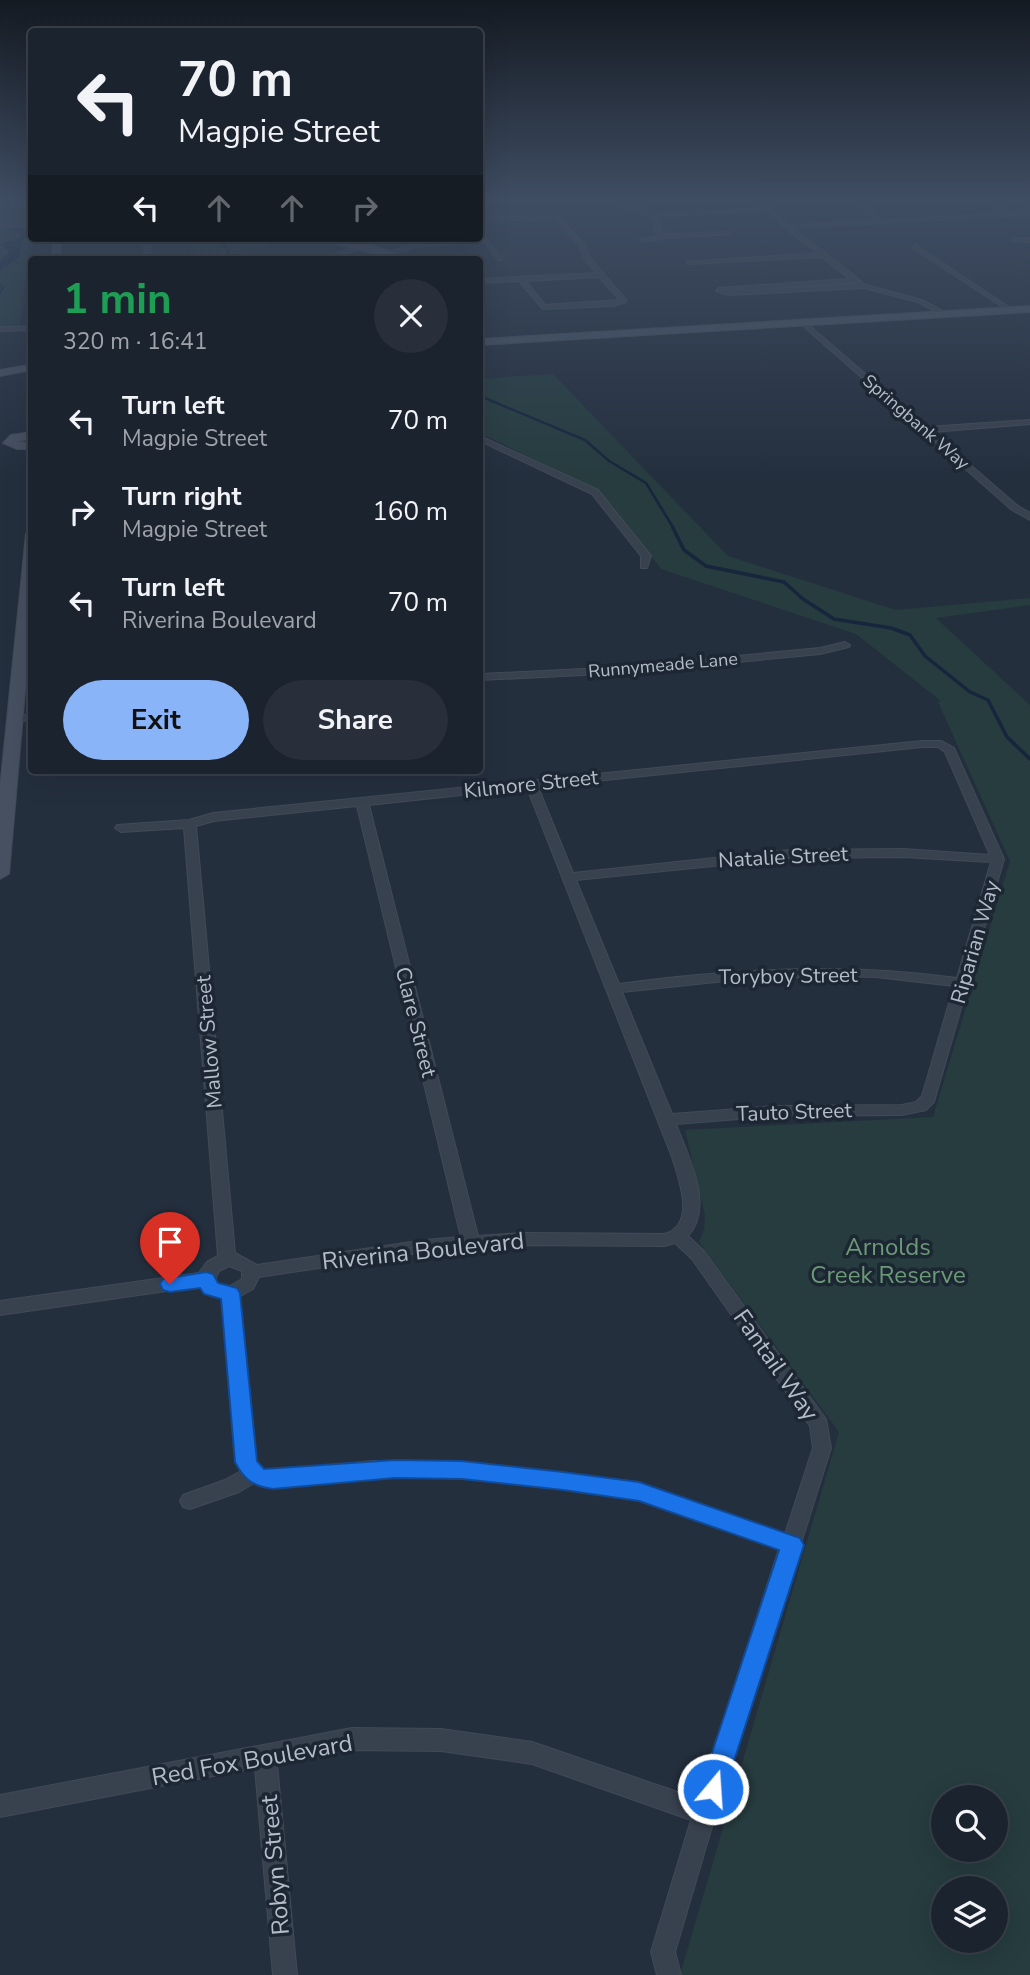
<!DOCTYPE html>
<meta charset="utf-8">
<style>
:root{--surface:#1b232e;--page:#282f3a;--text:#f1f3f6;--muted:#a0a4aa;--line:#39404a;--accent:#8ab4f8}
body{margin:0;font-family:"Nunito Sans",sans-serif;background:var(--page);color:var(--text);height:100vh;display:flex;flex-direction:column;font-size:26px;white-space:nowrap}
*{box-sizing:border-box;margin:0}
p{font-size:23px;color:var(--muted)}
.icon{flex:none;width:38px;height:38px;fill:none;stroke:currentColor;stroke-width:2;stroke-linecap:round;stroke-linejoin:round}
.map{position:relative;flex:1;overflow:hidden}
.side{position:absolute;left:28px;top:256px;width:455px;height:518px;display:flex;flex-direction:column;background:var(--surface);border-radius:7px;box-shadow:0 7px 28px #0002,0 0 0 2px var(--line)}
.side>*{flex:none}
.guide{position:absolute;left:28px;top:28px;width:455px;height:214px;border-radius:7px;box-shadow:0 7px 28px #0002,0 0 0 2px var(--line);background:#1b232e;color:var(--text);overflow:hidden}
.buttons{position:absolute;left:931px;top:1785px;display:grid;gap:14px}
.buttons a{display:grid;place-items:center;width:77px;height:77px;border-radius:50%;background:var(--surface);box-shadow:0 7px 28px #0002,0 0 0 2px var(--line);font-size:35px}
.pin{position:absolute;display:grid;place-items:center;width:60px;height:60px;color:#fff;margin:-72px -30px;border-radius:50% 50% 50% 0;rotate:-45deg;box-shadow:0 0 7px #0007}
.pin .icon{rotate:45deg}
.me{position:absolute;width:77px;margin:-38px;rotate:18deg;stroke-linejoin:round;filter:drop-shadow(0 0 5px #0008)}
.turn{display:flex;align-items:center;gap:24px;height:147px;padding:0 35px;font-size:32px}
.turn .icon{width:91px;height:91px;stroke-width:2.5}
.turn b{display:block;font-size:49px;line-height:60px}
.lanes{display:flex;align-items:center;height:66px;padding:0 35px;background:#0003;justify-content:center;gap:35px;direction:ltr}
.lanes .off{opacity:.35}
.round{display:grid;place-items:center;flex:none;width:74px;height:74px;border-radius:37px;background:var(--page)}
.headline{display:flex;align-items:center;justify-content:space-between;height:119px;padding:0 35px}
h1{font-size:42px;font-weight:700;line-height:52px;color:#1e9e55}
.action{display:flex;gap:14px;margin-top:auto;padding:14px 35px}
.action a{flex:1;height:80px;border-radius:42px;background:var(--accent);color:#111;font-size:28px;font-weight:700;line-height:80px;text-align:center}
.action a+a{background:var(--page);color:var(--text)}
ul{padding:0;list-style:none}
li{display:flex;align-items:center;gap:21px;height:91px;padding:0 35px}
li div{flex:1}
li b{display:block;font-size:26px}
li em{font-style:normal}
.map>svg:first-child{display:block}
.green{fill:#263c3f;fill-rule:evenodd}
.water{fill:#17263c}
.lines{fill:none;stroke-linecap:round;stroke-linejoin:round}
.stream-far1{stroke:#17263c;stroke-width:2.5}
.stream{stroke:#17263c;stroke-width:3.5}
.street-casing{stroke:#414a57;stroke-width:2}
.secondary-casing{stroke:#414a57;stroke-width:2}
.street{fill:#38414e;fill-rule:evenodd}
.secondary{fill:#465061;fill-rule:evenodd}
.route{fill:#1a73e8;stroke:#114b97;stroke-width:2}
.labels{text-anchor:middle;stroke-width:7;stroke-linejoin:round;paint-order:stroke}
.far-street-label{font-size:18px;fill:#b4bcc9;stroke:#1d2633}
.street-label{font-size:21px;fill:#b4bcc9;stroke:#1d2633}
.near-park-label{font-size:24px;fill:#6b9a76;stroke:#1d2633}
.near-street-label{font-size:24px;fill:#b4bcc9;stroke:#1d2633}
</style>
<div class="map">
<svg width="1030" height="1975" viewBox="0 0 1030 1975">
<rect width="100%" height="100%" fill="#242f3e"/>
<path class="green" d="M0 199H31V222L0 224Z
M31 227 20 324 0 326V228Z
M188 238H303L304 239 265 241 269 249 234 251 283 259H193Z
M553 374 728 556 896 610 1030 598V605L936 618 1030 705V1975H680L839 1432 699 1242 704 1230 705 1216 685 1130 933 1117 1010 861 938 702 941 701 856 634 661 569 599 491 480 433V379ZM943 1797H996V1850H943ZM943 1888H996V1941H943Z"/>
<path class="water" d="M21 228 27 230 28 235 20 243V257L0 270V262L9 251 0 244 20 238 21 233 4 229Z"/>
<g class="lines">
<path class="stream-far1" d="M216 238 228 250V256L232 259
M0 285 3 287 0 293
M480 396 585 440 609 461 646 483 674 529"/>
<path class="stream" d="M673 528 684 550 706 566 784 582 803 599 834 619 891 628 910 635 925 656 970 692 988 700 1007 737 1030 759"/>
<g class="street-casing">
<path id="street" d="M762 199H767L777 215 789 225 877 220 847 199H853L884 220 1004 213 983 199H990L1010 212 1030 211V215L793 228 862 282V284L922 300 948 314 946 317 918 302 864 288 728 295 716 291 718 288 850 279 822 257 689 264 686 262 818 253 790 232 769 211 661 216 656 217 661 222 659 228 666 234 729 232 732 234 665 238 642 242 640 239 660 235 653 228 655 222 650 216 618 205 621 203 636 207 645 203 648 205 642 209 655 214 767 208ZM855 282 858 284 735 291Z
M558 216 585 245 589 257 626 300V302L613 306 543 309 519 281 480 283V279L596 273 583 257 580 246 555 219 480 221V217ZM599 277 620 300 545 305 526 281Z
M32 222V226L0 228V224Z
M480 230 502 260H498L486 244 478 241 417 247 387 255 384 253 417 243 480 238Z
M143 238H149L151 259H145Z
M1014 238H1030V242L1012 241Z
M915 245 917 246 1015 311 1010 312 913 248Z
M358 246 360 249 329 259H320Z
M801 322H805L927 427 1030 420V424L932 432 1018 506 1030 513V520L1012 510 801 324Z
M32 326V330L0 331V327Z
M480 436 598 490 651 556 647 568H641V556L592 494 480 441Z
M845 642 850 645 849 647 820 654 623 673 480 680V674L623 667 820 648Z
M32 714V720L14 722 8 719 14 716Z
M922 741H941L954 748 1004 859 934 1102 926 1110 902 1115 776 1116 676 1124C688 1156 715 1207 688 1236L704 1251 826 1419 831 1448 716 1813 675 1952 681 1975H657L651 1952 691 1820 532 1764 441 1751 352 1750 277 1764 297 1975H273L255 1768 0 1817V1795L352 1728 441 1729 532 1742 698 1799 779 1549 639 1500 563 1489 462 1478 372 1477 273 1487 254 1483 239 1492 190 1509 183 1507 180 1501 183 1495 225 1480 241 1471 236 1462 222 1298 205 1294 201 1286 0 1315V1301L199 1273 207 1262 218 1256 184 828 121 832 115 828 117 825 189 820 213 813ZM922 747H938L945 752 990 855 903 849 791 850 573 873 538 787ZM527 788 672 1157C679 1180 697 1225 664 1234L523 1233 478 1236 369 805ZM357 806 461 1237 425 1240 257 1265 235 1253 196 826 214 821ZM903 857 991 862 957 978C843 962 732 969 619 984L576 880 791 858ZM832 976 876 977 954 986 922 1096 916 1102 902 1105 776 1106 672 1114 622 992 744 979ZM675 1243 692 1259 810 1426 813 1448 785 1534 639 1484 563 1473 462 1462 372 1461 273 1471 263 1469 256 1461 239 1297 253 1289 259 1277 425 1252 523 1245 664 1246ZM229 1266 242 1271V1279L230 1286 217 1284 215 1279 219 1271Z"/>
</g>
<g class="secondary-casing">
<path id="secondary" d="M53 238H61L60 259H52Z
M314 238C338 238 386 245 405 259H394Z
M1030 306V312L480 345V339Z
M29 365 32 370 0 376V370Z
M32 432V438L16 442 32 443V449H17L3 443 11 435Z
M32 530V612L9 874 0 879V788L26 534Z"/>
</g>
<use href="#street" class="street"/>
<use href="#secondary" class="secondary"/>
</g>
<linearGradient id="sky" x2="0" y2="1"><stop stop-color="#141a22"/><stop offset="0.42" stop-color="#3f4d63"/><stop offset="1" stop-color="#3f4d63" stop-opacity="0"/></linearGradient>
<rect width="1030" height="476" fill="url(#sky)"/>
<path class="route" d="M206 1272 213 1274 218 1283 237 1288 240 1293 257 1461 264 1469 395 1460 462 1461 563 1472 639 1482 800 1538 804 1545 722 1798 713 1802 703 1798 700 1789 779 1550 639 1501 563 1490 462 1479 395 1478 273 1489C253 1486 244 1480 235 1462L221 1299 204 1294 200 1288 170 1292 163 1290 160 1284 163 1279Z"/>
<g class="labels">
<g class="far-street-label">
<text transform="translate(916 422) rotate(41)" y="6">Springbank Way</text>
<text transform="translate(663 665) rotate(-5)" y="6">Runnymeade Lane</text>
</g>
<g class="street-label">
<text transform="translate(531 784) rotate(-6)" y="7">Kilmore Street</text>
<text transform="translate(783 857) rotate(-3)" y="7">Natalie Street</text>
<text transform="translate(975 942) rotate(-74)" y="7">Riparian Way</text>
<text transform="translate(788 976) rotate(-1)" y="7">Toryboy Street</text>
<text transform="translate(416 1022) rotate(76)" y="7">Clare Street</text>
<text transform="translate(209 1042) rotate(-95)" y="7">Mallow Street</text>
<text transform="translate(794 1112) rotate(-2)" y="7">Tauto Street</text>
</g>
<g class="near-park-label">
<text x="888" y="1255">Arnolds<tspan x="888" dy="28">Creek Reserve</tspan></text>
</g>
<g class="near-street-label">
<text transform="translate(423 1251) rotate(-6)" y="8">Riverina Boulevard</text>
<text transform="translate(776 1365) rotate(55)" y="8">Fantail Way</text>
<text transform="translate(252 1760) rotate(-10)" y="8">Red Fox Boulevard</text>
<text transform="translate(275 1865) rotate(-95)" y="8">Robyn Street</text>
</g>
</g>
</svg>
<div class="buttons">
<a><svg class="icon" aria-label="search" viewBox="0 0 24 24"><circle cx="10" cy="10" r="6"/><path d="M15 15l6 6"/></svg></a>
<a><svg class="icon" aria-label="layers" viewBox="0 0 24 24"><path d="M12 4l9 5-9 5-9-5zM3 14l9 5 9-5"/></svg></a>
</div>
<div class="pin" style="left:170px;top:1284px;background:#d93025"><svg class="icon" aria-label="arrive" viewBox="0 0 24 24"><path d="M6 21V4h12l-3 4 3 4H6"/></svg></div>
<svg class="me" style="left:713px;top:1789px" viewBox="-20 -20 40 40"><circle r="17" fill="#1a73e8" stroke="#fff" stroke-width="3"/><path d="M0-11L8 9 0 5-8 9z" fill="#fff"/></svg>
<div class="guide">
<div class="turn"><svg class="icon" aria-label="left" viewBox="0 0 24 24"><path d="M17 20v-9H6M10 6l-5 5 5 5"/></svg><div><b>70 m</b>Magpie Street</div></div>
<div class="lanes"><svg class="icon" aria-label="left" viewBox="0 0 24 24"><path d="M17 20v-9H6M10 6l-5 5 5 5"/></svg><svg class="icon off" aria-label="ahead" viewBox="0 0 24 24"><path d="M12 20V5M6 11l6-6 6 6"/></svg><svg class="icon off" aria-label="ahead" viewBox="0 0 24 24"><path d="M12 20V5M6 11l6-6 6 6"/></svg><svg class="icon off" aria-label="right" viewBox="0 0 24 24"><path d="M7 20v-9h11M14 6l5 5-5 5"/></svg></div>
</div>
<section class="side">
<div class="headline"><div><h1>1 min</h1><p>320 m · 16:41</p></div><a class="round"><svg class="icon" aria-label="close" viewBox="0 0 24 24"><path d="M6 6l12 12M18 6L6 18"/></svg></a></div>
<ul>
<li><svg class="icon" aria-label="left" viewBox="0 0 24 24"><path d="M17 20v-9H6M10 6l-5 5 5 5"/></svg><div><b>Turn left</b><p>Magpie Street</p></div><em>70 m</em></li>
<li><svg class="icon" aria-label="right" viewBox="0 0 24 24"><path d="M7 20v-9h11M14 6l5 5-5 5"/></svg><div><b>Turn right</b><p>Magpie Street</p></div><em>160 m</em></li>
<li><svg class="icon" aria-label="left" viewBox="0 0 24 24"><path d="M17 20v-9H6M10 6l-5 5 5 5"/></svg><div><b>Turn left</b><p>Riverina Boulevard</p></div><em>70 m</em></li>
</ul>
<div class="action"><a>Exit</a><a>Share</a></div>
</section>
</div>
